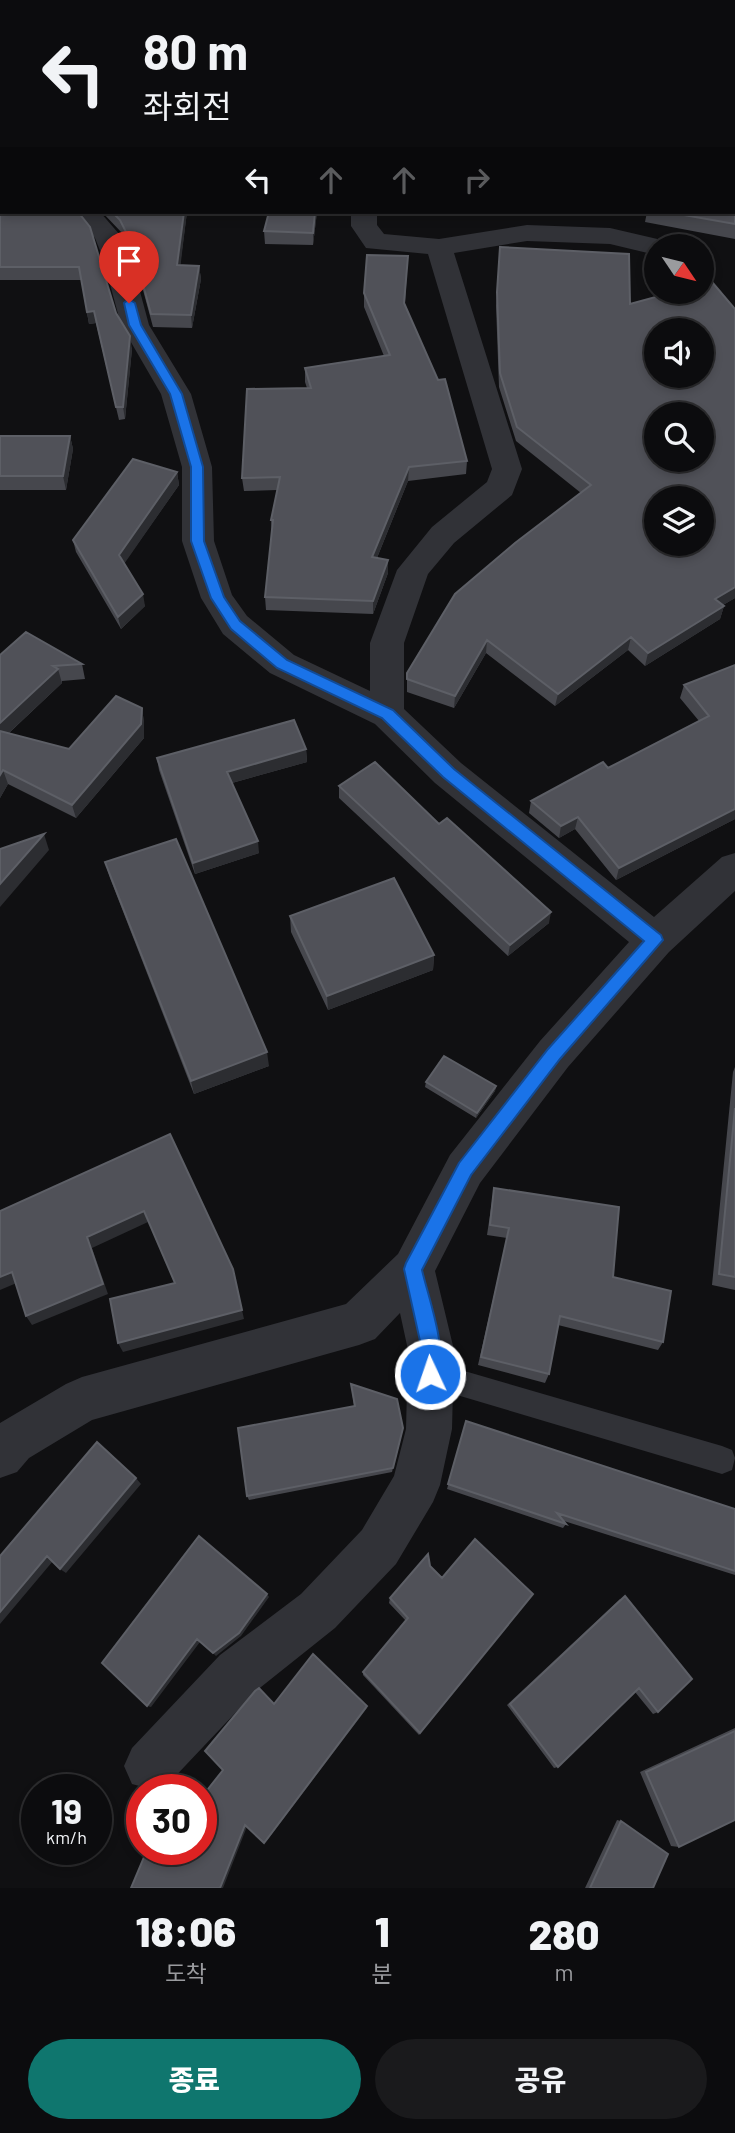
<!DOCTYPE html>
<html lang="ko">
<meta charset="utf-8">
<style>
:root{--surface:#0c0c0e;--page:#1a1a1c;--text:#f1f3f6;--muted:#9a9b9e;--line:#2c2c2e;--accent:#0f766e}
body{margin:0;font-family:Barlow,"Noto Sans KR",sans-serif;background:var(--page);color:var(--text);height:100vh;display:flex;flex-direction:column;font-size:26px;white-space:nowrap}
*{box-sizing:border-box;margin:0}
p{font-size:23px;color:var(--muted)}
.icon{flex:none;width:38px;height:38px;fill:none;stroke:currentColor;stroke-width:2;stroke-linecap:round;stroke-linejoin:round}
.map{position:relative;height:1888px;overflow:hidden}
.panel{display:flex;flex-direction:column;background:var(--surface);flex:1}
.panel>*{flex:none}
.banner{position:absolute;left:0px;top:0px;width:735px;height:214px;box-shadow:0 4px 10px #0003,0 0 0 2px var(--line);background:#0c0c0e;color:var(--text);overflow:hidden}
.needle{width:46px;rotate:125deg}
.buttons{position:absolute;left:644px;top:234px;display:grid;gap:14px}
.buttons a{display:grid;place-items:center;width:70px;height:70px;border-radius:50%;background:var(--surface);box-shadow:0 4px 10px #0003,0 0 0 2px var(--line);font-size:35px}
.speed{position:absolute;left:21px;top:1774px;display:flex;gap:14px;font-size:35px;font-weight:700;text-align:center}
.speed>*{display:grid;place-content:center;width:91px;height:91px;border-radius:50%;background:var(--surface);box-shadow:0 4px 10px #0003,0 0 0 2px var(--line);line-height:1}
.speed small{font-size:18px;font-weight:400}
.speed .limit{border:10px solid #d22;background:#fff;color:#111}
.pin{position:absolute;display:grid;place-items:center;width:60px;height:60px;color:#fff;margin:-72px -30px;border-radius:50% 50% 50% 0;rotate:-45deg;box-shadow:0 0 7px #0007}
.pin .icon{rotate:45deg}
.me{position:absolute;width:77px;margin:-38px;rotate:357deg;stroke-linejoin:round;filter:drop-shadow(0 0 5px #0008)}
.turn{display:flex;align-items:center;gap:24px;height:147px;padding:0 28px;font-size:32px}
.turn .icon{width:91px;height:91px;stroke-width:2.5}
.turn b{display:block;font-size:49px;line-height:60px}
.lanes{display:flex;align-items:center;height:66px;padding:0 28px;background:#0003;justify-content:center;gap:35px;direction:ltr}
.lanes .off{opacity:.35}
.eta{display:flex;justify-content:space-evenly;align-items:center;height:119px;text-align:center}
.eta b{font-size:42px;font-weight:800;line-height:49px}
.primary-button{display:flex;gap:14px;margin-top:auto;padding:14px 28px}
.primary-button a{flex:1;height:80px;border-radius:42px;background:var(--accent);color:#fff;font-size:28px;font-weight:800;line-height:80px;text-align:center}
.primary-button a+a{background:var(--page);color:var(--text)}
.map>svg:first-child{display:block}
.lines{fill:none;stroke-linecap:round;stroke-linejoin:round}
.service{fill:#313237;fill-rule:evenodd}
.minor{fill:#313237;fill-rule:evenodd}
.tertiary{fill:#313237;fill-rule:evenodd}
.wall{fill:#46474d}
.shaded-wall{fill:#2c2d31}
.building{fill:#505158;stroke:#5d5f66;stroke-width:2;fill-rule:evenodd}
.route{fill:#1a73e8;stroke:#114b97;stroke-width:2}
</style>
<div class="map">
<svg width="735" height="1888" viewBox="0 0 735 1888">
<rect width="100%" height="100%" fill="#101012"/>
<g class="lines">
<path class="service" d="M430 1361 722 1446 732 1450 735 1458 732 1470 722 1474 430 1387 420 1384 417 1374 420 1364Z"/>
<path class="minor" d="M106 0H130V2H107Z
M562 0H586V2H562Z
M73 212H100L120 235 131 258 149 325 191 394 212 467 214 541 232 595 247 616 294 655 370 691V643L397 570 432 527 487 482 492 469 428 254 366 248 351 226V212H377V225L384 234 439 239 527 225 610 228 666 241 669 247H656V255L610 244 527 241 454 253 522 469 512 495 454 543 428 574 404 643V709L461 763 654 917 722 857 735 853V891L669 952 568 1067 480 1183 435 1271 454 1350 452 1429 440 1485 433 1502 396 1564 335 1628 256 1691 168 1784 154 1790 132 1784 124 1766 132 1748 220 1655 301 1594 362 1530 394 1476 406 1429 408 1350 400 1313 375 1339 359 1345 92 1420 29 1458 17 1472 0 1478V1423L66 1384 82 1377 346 1304 398 1254 450 1155 540 1041 629 942 435 783 375 724 270 673 223 634 201 598 182 541V467L161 394 121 325 103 258 95 238Z"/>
<path class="tertiary" d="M62 0H86L61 2Z
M674 0H706L707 2H676Z
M733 1 735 2V16L733 2H730Z
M0 70H2L0 86Z"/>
</g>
<path class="wall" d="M733 13H735V110L733 109Z
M735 132V239L645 222 647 212H733Z
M0 203 78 212 116 313 132 349 125 419 119 420 96 323 89 324 81 280H0Z
M102 212H187L180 265 199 266 201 279 192 328 153 327 134 257 122 233Z
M269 212H317L313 245 265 244 264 231Z
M500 247 630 304 735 309V598L723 605 724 606 720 619 645 666 628 650 555 706 486 653 454 708 407 692V673L581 493 516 441 499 387 496 306Z
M407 270 405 304 467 461 466 474 408 481 377 558 388 573 373 614 266 610 265 597 272 533 271 520 277 490 244 491 242 478 307 388 305 382V368L384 356 364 307V293Z
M0 436H70L73 449 66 490H0Z
M177 472 179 485 124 563 145 606 121 629 76 552 73 540Z
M0 655 82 664 85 679 62 681V683L9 733 69 749 142 708 144 723V738L76 818 8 784 0 798Z
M735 665V819L616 880 575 829 559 838 529 813 531 801 608 768 699 721 680 698 684 685Z
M306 749 307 762 232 783 259 853 195 874 159 770 157 758Z
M339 786 439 824 549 923 508 956 339 798Z
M105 862 269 1066 194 1094 110 878Z
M290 916 434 955 433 970 328 1010 291 932Z
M735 1067V1290L712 1285 733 1072Z
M426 1082 496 1086 495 1091 476 1118 425 1087Z
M494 1188 613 1277 663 1342 658 1350 558 1325 549 1374 545 1383 478 1365 507 1238 487 1235Z
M351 1384 402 1433 392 1472 249 1500 247 1496 354 1406Z
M466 1421 735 1509V1575L564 1521 566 1524 563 1528 447 1489Z
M430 1566 442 1578 533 1594 419 1735 363 1675V1672L406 1621 389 1603 390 1598Z
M620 1599 658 1712 653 1714 635 1692 558 1767 554 1768 507 1705Z
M735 1728V1820L679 1847 671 1846 640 1772Z
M617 1820 621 1821 653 1888H585Z"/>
<path class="shaded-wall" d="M184 212H187L179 278 177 265Z
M315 212H317L313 245V233Z
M199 266 201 279 192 328 191 315Z
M94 311 96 323 89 324 87 312Z
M130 336 132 349 125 419 123 407Z
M70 436 73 449 66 490 63 476Z
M409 467 408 481 372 570V557Z
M177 472 179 485 122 567 119 555Z
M388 560V573L373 614V601Z
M735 587V598L711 612 715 599Z
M143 594 145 606 121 629 118 617Z
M724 606 720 619 645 666 648 653Z
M631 637 628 650 555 706 558 694Z
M487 640 486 653 454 708 455 696Z
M58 669 62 683 0 741V723Z
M142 708 144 723V738L76 818 72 805Z
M306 749 307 762 228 784 227 772Z
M3 770 8 784 0 798V775Z
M735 809V819L616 880 619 868Z
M578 817 575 829 559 838 561 826Z
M44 834 49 850 0 907V884Z
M258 841 259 853 195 874 193 863Z
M551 912 549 923 508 956 510 945Z
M434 955 433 970 328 1010 327 996Z
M267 1052 269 1066 194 1094 191 1081Z
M496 1086 495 1091 476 1118 477 1113Z
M144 1211 148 1222 92 1248 108 1294 32 1325 26 1316 87 1237Z
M233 1269 244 1319 123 1352 118 1343Z
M12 1272 19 1282 0 1290V1277Z
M136 1478 141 1484 66 1573 60 1569Z
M47 1556 53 1561 0 1624V1612Z
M267 1594 269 1597 241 1636 216 1656 213 1653Z
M197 1639 200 1642 151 1707 147 1706Z
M367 1706V1708L266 1842 264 1843Z
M248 1824 223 1888H220L245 1825Z"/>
<path class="building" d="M139 0H332L331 2 312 1V2H137Z
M423 0H550L559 2H422Z
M733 13H735V95H733Z
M733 132H735V224L667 212H733Z
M0 203H2V212H78L90 227 116 313 130 336 123 407H116L94 311 87 312 79 267H0Z
M112 212H184L177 265 199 266 191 315 151 314 132 244 120 220Z
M269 212H315L313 233 264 231Z
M500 247 629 254 630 304 674 292H702V285L712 282 735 309V587L715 599 724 606 648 653 631 637 558 694 487 640 455 696 407 679V673L455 594 515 543 591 485 517 427 500 373 497 292ZM656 331H702V376H656ZM656 415H702V460H656ZM656 499H702V544H656Z
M367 255 408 256 404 303 438 380 445 379 467 461 409 467 372 557 388 560 373 601 265 597 273 520H271L280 477 242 478 247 389 311 388 305 368 390 355 364 293Z
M0 436H70L63 476H0Z
M133 459 177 472 119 555 143 594 118 617 73 540Z
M26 632 82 664 53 666 58 669 0 723V655Z
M735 665V809L619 868 578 817 561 826 531 801 603 762 608 768 709 716 684 685Z
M116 696 142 708 141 724 72 805 3 770 0 775V731L69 749Z
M294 720 306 749 227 772 258 841 193 863 157 758Z
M375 762 439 824 447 818 551 912 510 945 339 786Z
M44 834 0 884V849Z
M176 839 267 1052 191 1081 105 862Z
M394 878 434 955 327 996 290 916Z
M444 1056 496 1086 477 1113 426 1082Z
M735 1108V1277L719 1274Z
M170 1134 233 1269 242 1310 118 1343 110 1299 175 1283 144 1211 87 1237 103 1284 26 1316 12 1272 0 1277V1211Z
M494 1188 619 1207 613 1277 671 1291 663 1342 560 1316 549 1374 481 1357 509 1228 490 1225Z
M351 1384 397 1399 403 1428 393 1468 247 1496 238 1428 355 1406Z
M466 1421 735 1509V1571L557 1513 566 1524 448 1484Z
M97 1442 136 1478 60 1569 47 1556 0 1612V1556Z
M199 1536 267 1594 239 1633 213 1653 197 1639 147 1706 102 1663Z
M475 1539 533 1594 420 1733 363 1672 408 1618 390 1598 428 1554 430 1566 442 1578Z
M625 1596 692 1679 658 1712 639 1688 558 1767 510 1704Z
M313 1654 367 1706 264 1843 245 1825 220 1888H131L147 1850H201V1798L223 1770 205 1751 255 1691 259 1688 274 1704Z
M735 1731V1820L679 1847 646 1772Z
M621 1821 668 1854 653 1888H590Z"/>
<path class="route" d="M129 299 135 303 141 325 182 394 203 467 204 541 224 597 240 621 287 660 393 710 454 769 661 935 663 940 560 1059 471 1175 422 1270C429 1300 449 1353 437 1381L430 1384 424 1381 421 1374 422 1350 404 1269 406 1263 459 1163 548 1049 644 941 443 777 382 718 277 668 231 629 211 598 191 541V467L170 394 129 325 124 303Z"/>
</svg>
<div class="buttons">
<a><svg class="needle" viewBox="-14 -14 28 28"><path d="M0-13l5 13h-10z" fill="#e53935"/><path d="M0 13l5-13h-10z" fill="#9a9b9e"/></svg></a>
<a><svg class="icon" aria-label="sound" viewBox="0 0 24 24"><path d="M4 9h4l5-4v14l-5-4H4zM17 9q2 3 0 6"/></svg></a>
<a><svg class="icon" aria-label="search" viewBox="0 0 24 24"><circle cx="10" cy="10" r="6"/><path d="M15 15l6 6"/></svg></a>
<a><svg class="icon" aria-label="layers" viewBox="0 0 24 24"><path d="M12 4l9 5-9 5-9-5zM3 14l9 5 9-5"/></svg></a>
</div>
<div class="speed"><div>19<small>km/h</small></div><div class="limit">30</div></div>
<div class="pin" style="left:129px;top:303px;background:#d93025"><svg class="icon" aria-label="arrive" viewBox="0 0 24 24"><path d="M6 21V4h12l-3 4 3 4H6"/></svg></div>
<svg class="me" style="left:430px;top:1374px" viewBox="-20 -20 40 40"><circle r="17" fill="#1a73e8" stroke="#fff" stroke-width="3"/><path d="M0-11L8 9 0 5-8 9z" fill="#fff"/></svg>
<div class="banner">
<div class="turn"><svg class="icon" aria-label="left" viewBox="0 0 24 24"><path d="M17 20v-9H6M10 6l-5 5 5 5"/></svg><div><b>80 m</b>좌회전</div></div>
<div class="lanes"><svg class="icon" aria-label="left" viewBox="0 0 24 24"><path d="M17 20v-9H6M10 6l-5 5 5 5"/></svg><svg class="icon off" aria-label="ahead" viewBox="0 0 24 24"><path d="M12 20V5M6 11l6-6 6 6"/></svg><svg class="icon off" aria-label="ahead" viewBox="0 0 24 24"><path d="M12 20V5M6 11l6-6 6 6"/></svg><svg class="icon off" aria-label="right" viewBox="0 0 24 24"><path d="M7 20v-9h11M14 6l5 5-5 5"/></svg></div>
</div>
</div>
<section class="panel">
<div class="eta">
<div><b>18:06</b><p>도착</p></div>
<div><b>1</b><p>분</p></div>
<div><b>280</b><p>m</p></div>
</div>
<div class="primary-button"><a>종료</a><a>공유</a></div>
</section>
